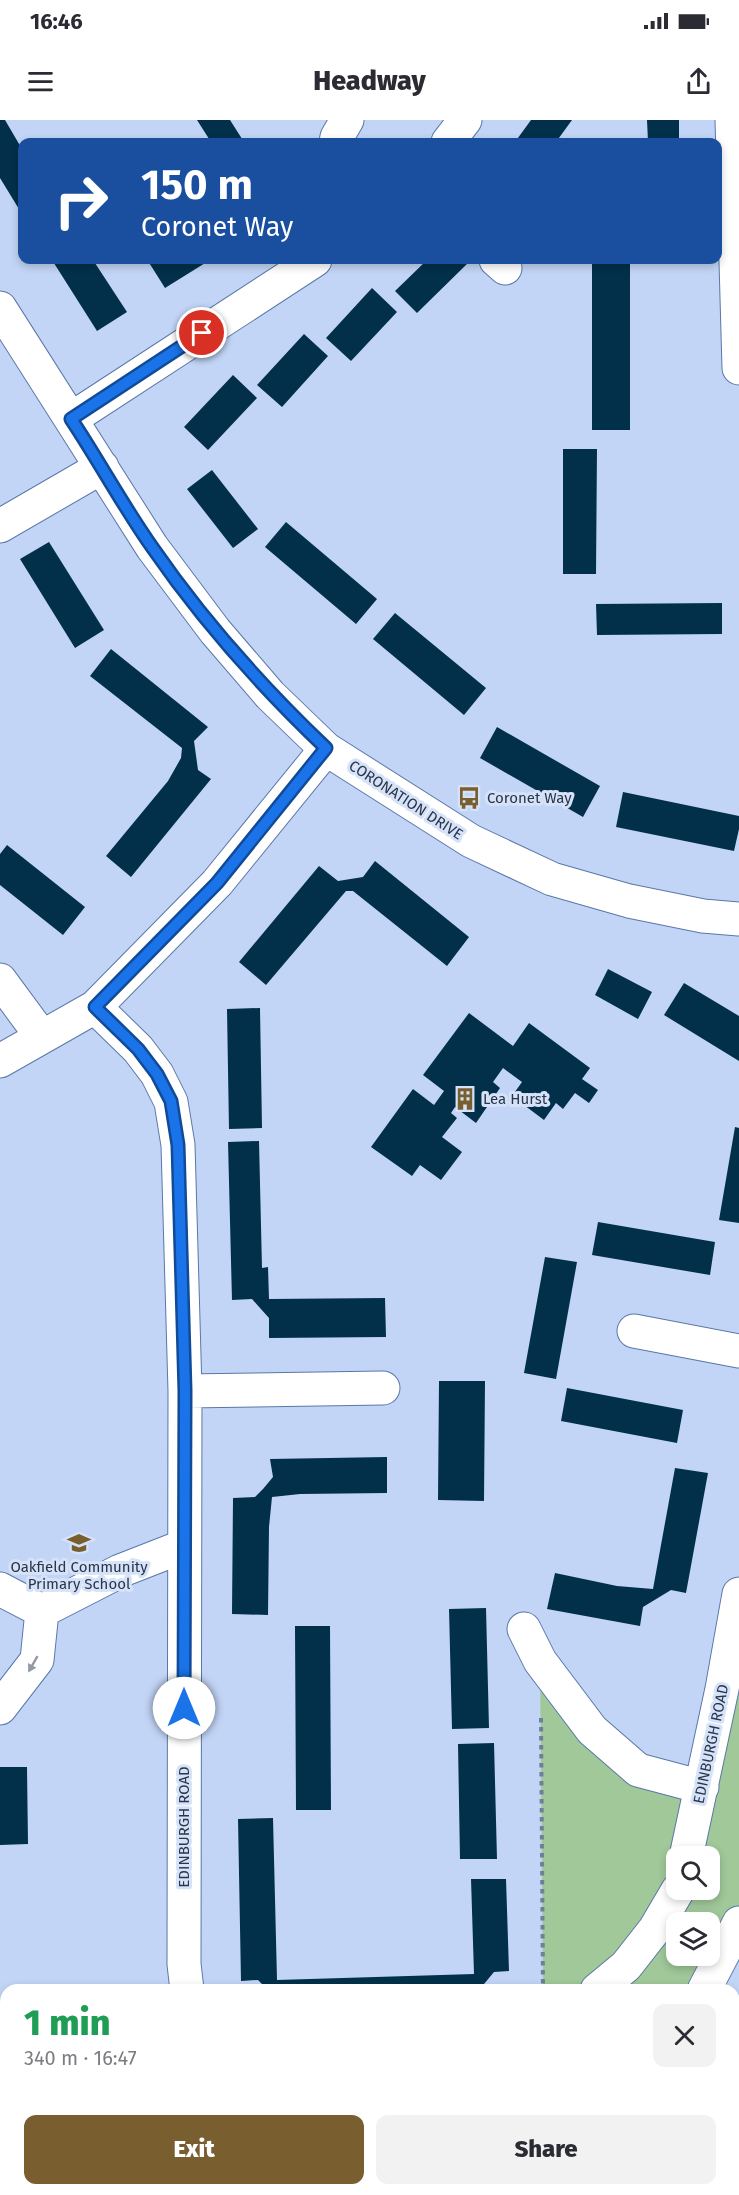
<!DOCTYPE html>
<meta charset="utf-8">
<style>
:root{--surface:#fff;--page:#f2f2f3;--text:#2b2b33;--muted:#7c7c81;--accent:#795f30}
body{margin:0;font-family:"Fira Sans",sans-serif;background:var(--page);color:var(--text);height:100vh;display:flex;flex-direction:column;font-size:22px;white-space:nowrap}
*{box-sizing:border-box;margin:0}
p{font-size:20px;color:var(--muted)}
.icon{flex:none;width:33px;height:33px;fill:none;stroke:currentColor;stroke-width:2;stroke-linecap:round;stroke-linejoin:round}
.map{position:relative;flex:1;overflow:hidden}
.drawer{position:absolute;left:0px;top:1864px;width:740px;height:212px;display:flex;flex-direction:column;background:var(--surface);border-radius:18px 18px 0 0;box-shadow:0 3px 9px #0003}
.drawer>*{flex:none}
.guide{position:absolute;left:18px;top:18px;width:704px;height:126px;border-radius:12px;box-shadow:0 3px 9px #0003;background:#1a4fa0;color:#fff;overflow:hidden}
.tools{position:absolute;left:666px;top:1726px;display:grid;gap:12px}
.tools a{display:grid;place-items:center;width:54px;height:54px;border-radius:12px;background:var(--surface);box-shadow:0 3px 9px #0003;font-size:30px}
.pin{position:absolute;display:grid;place-items:center;width:51px;height:51px;color:#fff;margin:-26px;border:3px solid #fff;border-radius:50%;box-shadow:0 2px 6px #0007}
.me{position:absolute;width:66px;margin:-33px;rotate:0deg;stroke-linejoin:round;filter:drop-shadow(0 0 4px #0008)}
.turn{display:flex;align-items:center;gap:21px;height:126px;padding:0 24px;font-size:27px}
.turn .icon{width:78px;height:78px;stroke-width:2.5}
.turn b{display:block;font-size:42px;line-height:51px}
.round{display:grid;place-items:center;flex:none;width:63px;height:63px;border-radius:12px;background:var(--page)}
.head{display:flex;align-items:center;justify-content:space-between;height:102px;padding:0 24px}
h1{font-size:36px;font-weight:800;line-height:45px;color:#1e9e55}
.button{display:flex;gap:12px;margin-top:auto;padding:12px 24px}
.button a{flex:1;height:69px;border-radius:12px;background:var(--accent);color:#fff;font-size:24px;font-weight:800;line-height:69px;text-align:center}
.button a+a{background:var(--page);color:var(--text)}
.status{display:flex;justify-content:space-between;align-items:center;height:42px;padding:0 30px;background:var(--surface);direction:ltr}
.status svg{height:16px;fill:currentColor}
header{display:flex;justify-content:space-between;align-items:center;height:78px;padding:0 24px;background:var(--surface);font-size:27px;font-weight:800}
.map>svg:first-child{display:block}
.green{fill:#a0c899;fill-rule:evenodd}
.building{fill:#02304b}
.lines{fill:none;stroke-linecap:round;stroke-linejoin:round}
.minor-casing{stroke:#5a77a8;stroke-width:35}
.path{stroke:#6f7f99;stroke-width:4;stroke-dasharray:4.5 4.5;stroke-linecap:butt}
.minor{stroke:#fff;stroke-width:33}
.oneway{fill:#949aa4}
.route-casing{stroke:#114b97;stroke-width:15}
.route{stroke:#1a73e8;stroke-width:10}
.labels{text-anchor:middle;stroke-width:6;stroke-linejoin:round;paint-order:stroke}
.poi-label{font-size:15px;fill:#29354a;stroke:#d5e2f8;text-anchor:start}
.street-label{font-size:15px;fill:#29354a;stroke:#d5e2f8}
</style>
<div class="status"><b>16:46</b><svg viewBox="0 0 49 12"><path d="M0 12V9h3v3zM5 12V6h3v6zM10 12V3h3v9zM15 12V0h3v12zM26 1h20v11H26zM47 4h2v5h-2z"/></svg></div>
<header><svg class="icon" aria-label="menu" viewBox="0 0 24 24"><path d="M4 6h16M4 12h16M4 18h16"/></svg>Headway<svg class="icon" aria-label="share" viewBox="0 0 24 24"><path d="M12 15V3M7 8l5-5 5 5M5 13v7h14v-7"/></svg></header>
<div class="map">
<svg width="739" height="2075" viewBox="0 0 739 2075">
<rect width="100%" height="100%" fill="#c2d5f6"/>
<path class="green" d="M540 1541 592 1610 702 1667 722 1569 739 1572V1803L704 1870H543ZM676 1737H710V1770H676ZM676 1803H710V1836H676Z"/>
<path class="building" d="M0 0H5L22 29V94L0 58Z
M197 0H230L244 22H211Z
M531 0H572L556 22H515Z
M647 0H679V22H648Z
M52 140H93L127 192 97 211Z
M150 140H210L165 168 148 141Z
M427 140H464L468 143 417 193 395 171Z
M592 140H630V310H592Z
M372 168 397 192 351 241 326 218Z
M304 214 328 236 282 287 257 265Z
M233 255 257 278 208 330 184 307Z
M563 329H597L596 454H563Z
M212 350 258 409 233 428 187 369Z
M286 402 377 479 356 504 265 427Z
M49 422 104 510 75 528 20 439Z
M722 483V514L597 515 596 484Z
M395 493 486 568 464 595 373 519Z
M111 529 208 607 194 621 198 650 211 659 131 757 106 736 168 661 181 638 182 628 90 556Z
M497 607 600 666 583 697 480 638Z
M623 672 739 696V709L734 731 616 707Z
M7 725 85 787 63 815 0 765V734Z
M375 741 469 817 447 846 353 771H346L266 865 239 842 319 746 338 761 363 757Z
M608 849 652 872 638 899 595 875Z
M684 863 739 896V941L664 895Z
M260 888 262 1008 229 1009 227 889Z
M469 893 513 926 529 903 590 948 582 959 598 970 589 983 575 973 563 989 556 983 544 1000 512 976 522 962 503 948 493 962 500 968 476 1003 455 987 451 993 457 998 442 1017 462 1032 441 1060 420 1045 412 1056 371 1027 413 969 434 985 444 971 423 955Z
M735 1007 739 1008V1103L719 1100Z
M259 1021 262 1148 268 1147 269 1179 385 1178 386 1217 269 1218V1198L252 1179 232 1180 228 1022Z
M598 1102 715 1122 710 1155 592 1135Z
M545 1137 577 1142 556 1259 524 1253Z
M439 1261H485L484 1381 438 1380Z
M567 1268 683 1290 677 1323 561 1301Z
M387 1337V1373L300 1374 272 1377 269 1407 268 1495 232 1494 233 1378 255 1377 263 1369 273 1357 270 1339Z
M675 1348 708 1353 686 1473 671 1470 643 1487 640 1506 547 1489 555 1453 617 1466 653 1469Z
M486 1488 489 1608 452 1609 449 1489Z
M295 1506H330L331 1690H296Z
M494 1623 497 1739H460L458 1624Z
M0 1647H27L28 1724 0 1725Z
M273 1698 277 1860 474 1854 471 1759H506L509 1851 494 1852 479 1870H268L258 1860 241 1861 238 1699Z
M739 1926V2034L734 2049V1941Z
M575 2070H646L645 2075H575Z"/>
<g class="lines">
<g class="minor-casing">
<path id="minor" d="M732 0 739 248
M336 22 337 17 347 0
M448 22 465 0
M496 140 505 148
M0 188 152 427 215 511 270 575 326 629 471 721 552 759 629 781 703 796 739 799
M71 299 315 140
M0 406 102 347
M0 860 42 917
M95 887 138 929 157 954 171 982 178 1025 185 1271 184 1844 187 1870
M0 941 95 887 217 763 326 629
M634 1211 739 1231
M185 1271 383 1268
M0 1469 42 1491
M42 1491 120 1451 184 1426
M524 1509 540 1541 592 1610 638 1650 702 1667
M0 1588 37 1540 42 1491
M686 1737 722 1569 739 1474
M597 1870 626 1846 655 1809 678 1770
M704 1870 739 1803"/>
</g>
<path class="path" d="M541 1598 543 1870
M684 2070 687 2075"/>
<use href="#minor" class="minor"/>
</g>
<defs><path id="oneway-solid" d="M-6-.8H1V-3.2L6.5 0L1 3.2V.8H-6Z" transform="scale(1.5)"/></defs>
<use class="oneway" href="#oneway-solid" transform="translate(33 1544) rotate(120)"/>
<g class="lines">
<g class="route-casing">
<path id="route" d="M184 1588 185 1271 178 1025 171 981 157 954 138 929 95 887 217 763 326 628C262 567 203 501 152 427 123 386 99 341 71 299L202 213"/>
</g>
<use href="#route" class="route"/>
</g>
<defs>
<g id="bus-bare" transform="scale(1.8)"><path d="M-5-6H5V4H4V6H2V4H-2V6H-4V4H-5ZM-3.5-4V0h7V-4ZM-3.5 1.2v1.5H-2V1.2ZM2 1.2v1.5H3.5V1.2Z" fill="#795f30" stroke="#d5e2f8" stroke-width="2.5" paint-order="stroke"/></g>
<g id="building-bare" transform="scale(1.8)"><path d="M-4-6H4V6H1V3H-1V6H-4ZM-2.5-4.3h1.7v1.8h-1.7ZM.8-4.3h1.7v1.8H.8ZM-2.5-1h1.7V.8h-1.7ZM.8-1h1.7V.8H.8Z" fill="#795f30" stroke="#d5e2f8" stroke-width="2.5" paint-order="stroke"/></g>
<g id="school-bare" transform="scale(1.8)"><path d="M0-5L7-2L0 1L-7-2ZM-4 1L0 2.5L4 1V4Q0 6-4 4Z" fill="#795f30" stroke="#d5e2f8" stroke-width="2.5" paint-order="stroke"/></g>
</defs>
<g fill-rule="evenodd">
<use href="#bus-bare" x="469" y="678"/>
<use href="#building-bare" x="465" y="979"/>
<use href="#school-bare" x="79" y="1423"/>
</g>
<g class="labels">
<g class="poi-label">
<text x="487" y="683">Coronet Way</text>
<text x="483" y="984">Lea Hurst</text>
<text x="79" y="1452" text-anchor="middle">Oakfield Community<tspan x="79" dy="17">Primary School</tspan></text>
</g>
<g class="street-label">
<text transform="translate(406 680) rotate(33)" y="5">CORONATION DRIVE</text>
<text transform="translate(711 1624) rotate(-78)" y="5">EDINBURGH ROAD</text>
<text transform="translate(184 1707) rotate(-90)" y="5">EDINBURGH ROAD</text>
</g>
</g>
</svg>
<div class="tools">
<a><svg class="icon" aria-label="search" viewBox="0 0 24 24"><circle cx="10" cy="10" r="6"/><path d="M15 15l6 6"/></svg></a>
<a><svg class="icon" aria-label="layers" viewBox="0 0 24 24"><path d="M12 4l9 5-9 5-9-5zM3 14l9 5 9-5"/></svg></a>
</div>
<div class="pin" style="left:202px;top:213px;background:#d93025"><svg class="icon" aria-label="arrive" viewBox="0 0 24 24"><path d="M6 21V4h12l-3 4 3 4H6"/></svg></div>
<svg class="me" style="left:184px;top:1588px" viewBox="-20 -20 40 40"><circle r="19" fill="#fff"/><path d="M0-13L10 11 0 6-10 11z" fill="#1a73e8"/></svg>
<div class="guide">
<div class="turn"><svg class="icon" aria-label="right" viewBox="0 0 24 24"><path d="M7 20v-9h11M14 6l5 5-5 5"/></svg><div><b>150 m</b>Coronet Way</div></div>
</div>
<section class="drawer">
<div class="head"><div><h1>1 min</h1><p>340 m · 16:47</p></div><a class="round"><svg class="icon" aria-label="close" viewBox="0 0 24 24"><path d="M6 6l12 12M18 6L6 18"/></svg></a></div>
<div class="button"><a>Exit</a><a>Share</a></div>
</section>
</div>
